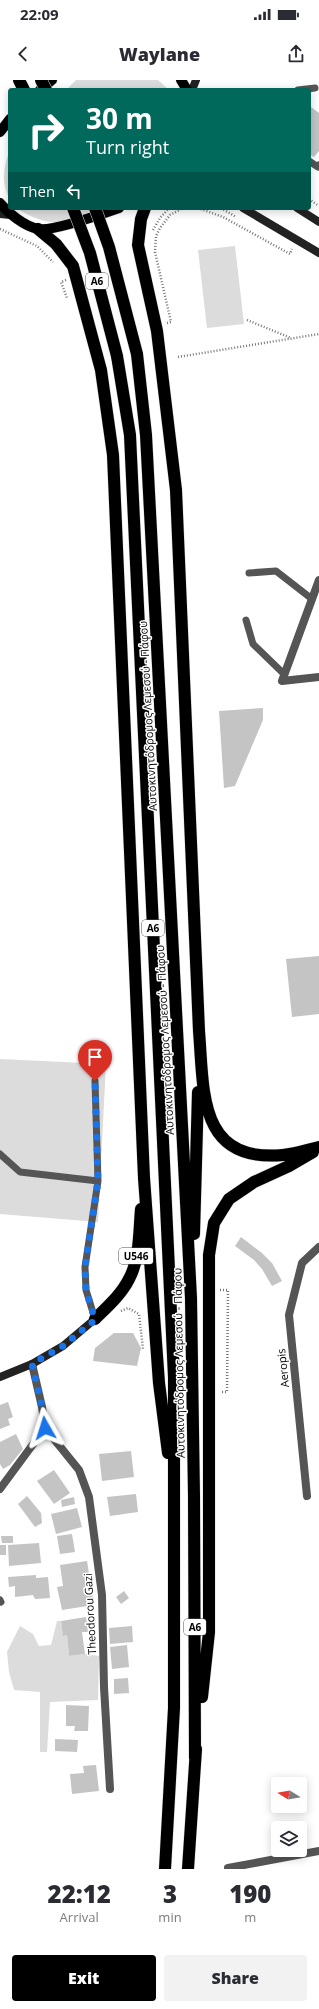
<!DOCTYPE html>
<meta charset="utf-8">
<style>
:root{--surface:#fff;--page:#f2f2f3;--text:#2b2b33;--muted:#7c7c81;--accent:#000}
body{margin:0;font-family:"Open Sans",sans-serif;background:var(--page);color:var(--text);height:100vh;display:flex;flex-direction:column;font-size:15px;white-space:nowrap}
*{box-sizing:border-box;margin:0}
p{font-size:13px;color:var(--muted)}
.icon{flex:none;width:22px;height:22px;fill:none;stroke:currentColor;stroke-width:2;stroke-linecap:round;stroke-linejoin:round}
.map{position:relative;height:1789px;overflow:hidden}
.sheet{display:flex;flex-direction:column;background:var(--surface);flex:1}
.sheet>*{flex:none}
.banner{position:absolute;left:8px;top:8px;width:303px;height:122px;border-radius:4px;box-shadow:0 2px 10px #0003;background:#00695c;color:#fff;overflow:hidden}
.needle{width:26px;rotate:281deg}
.fabs{position:absolute;left:271px;top:1697px;display:grid;gap:8px}
.fabs a{display:grid;place-items:center;width:36px;height:36px;border-radius:4px;background:var(--surface);box-shadow:0 2px 10px #0003;font-size:20px}
.pin{position:absolute;display:grid;place-items:center;width:34px;height:34px;color:#fff;margin:-41px -17px;border-radius:50% 50% 50% 0;rotate:-45deg;box-shadow:0 0 4px #0007}
.pin .icon{rotate:45deg}
.me{position:absolute;width:44px;margin:-22px;rotate:354deg;stroke-linejoin:round;filter:drop-shadow(0 0 3px #0008)}
.turn{display:flex;align-items:center;gap:14px;height:84px;padding:0 12px;font-size:18px}
.turn .icon{width:52px;height:52px;stroke-width:2.5}
.turn b{display:block;font-size:28px;line-height:34px}
.then{display:flex;align-items:center;height:38px;padding:0 12px;background:#0003;gap:8px;font-size:15px}
.eta{display:flex;justify-content:space-evenly;align-items:center;height:68px;text-align:center}
.eta b{font-size:24px;font-weight:800;line-height:28px}
.primary-button{display:flex;gap:8px;margin-top:auto;padding:8px 12px}
.primary-button a{flex:1;height:46px;border-radius:4px;background:var(--accent);color:#fff;font-size:16px;font-weight:800;line-height:46px;text-align:center}
.primary-button a+a{background:var(--page);color:var(--text)}
.status{display:flex;justify-content:space-between;align-items:center;height:28px;padding:0 20px;background:var(--surface);direction:ltr}
.status svg{height:11px;fill:currentColor}
header{display:flex;justify-content:space-between;align-items:center;height:52px;padding:0 12px;background:var(--surface);font-size:18px;font-weight:800}
.map>svg:first-child{display:block}
.green{fill:#dcdcdc}
.building{fill:#c4c4c4}
.lines{fill:none;stroke-linecap:round;stroke-linejoin:round}
.primary-casing{stroke:#dbdbdb;stroke-width:11}
.highway-casing{stroke:#dbdbdb;stroke-width:13}
.path{stroke:#777;stroke-width:2.5;stroke-dasharray:1 2;stroke-linecap:butt}
.lane{stroke:#555;stroke-width:7}
.street{stroke:#555;stroke-width:8}
.secondary{stroke:#222;stroke-width:8}
.primary{stroke:#000;stroke-width:10}
.highway{stroke:#000;stroke-width:12}
.highway-bridge-casing{stroke:#dbdbdb;stroke-width:13;stroke-linecap:butt}
.highway-bridge{stroke:#000;stroke-width:12}
.route{stroke:#1a73e8;stroke-width:7;stroke-dasharray:0 12.6}
.labels{text-anchor:middle;stroke-width:3;stroke-linejoin:round;paint-order:stroke}
.shield{fill:#fff;stroke:#4c4c4c;stroke-width:1}
.shield-label{font-size:10px;font-weight:bold;fill:#000}
.street-label{font-size:11px;fill:#000;stroke:#fff}
</style>
<div class="status"><b>22:09</b><svg viewBox="0 0 49 12"><path d="M0 12V9h3v3zM5 12V6h3v6zM10 12V3h3v9zM15 12V0h3v12zM26 1h20v11H26zM47 4h2v5h-2z"/></svg></div>
<header><svg class="icon" aria-label="back" viewBox="0 0 24 24"><path d="M15 5l-7 7 7 7"/></svg>Waylane<svg class="icon" aria-label="share" viewBox="0 0 24 24"><path d="M12 15V3M7 8l5-5 5 5M5 13v7h14v-7"/></svg></header>
<div class="map">
<svg width="319" height="1789" viewBox="0 0 319 1789">
<rect width="100%" height="100%" fill="#fff"/>
<path class="green" d="M76 0H158L169 10H66Z
M10 70V119C1 105 3 86 10 70Z
M16 128H100C61 142 55 151 16 128Z
M235 166 244 244 207 248 198 170Z
M0 979 106 984 98 1142 0 1134Z
M57 1541H61L63 1555H67L69 1576 85 1574 99 1576 98 1620 50 1622 47 1672H40V1612L14 1610 9 1592 7 1572 20 1546 33 1554 39 1566 51 1565Z"/>
<path class="building" d="M311 27 319 33V71L314 77 309 74V30Z
M263 628V640L235 706 224 708 219 631Z
M319 876V934L292 937 286 879Z
M241 1157 262 1173 272 1183 282 1201 272 1206 262 1189 254 1180 235 1166Z
M114 1253H133L141 1268 137 1286 93 1281 95 1268Z
M8 1322 13 1337 8 1339 10 1345 0 1349V1325Z
M16 1354 23 1369 10 1385 3 1389 0 1384V1362Z
M131 1371 134 1397 102 1401 99 1374Z
M54 1390 70 1413 54 1424 37 1401Z
M136 1414 138 1432 110 1436 107 1417Z
M27 1416 41 1433 42 1443 35 1447 18 1424Z
M74 1417 75 1424 62 1427 61 1420Z
M77 1428 82 1447 56 1454 51 1434Z
M72 1454 75 1472 60 1474 57 1456Z
M1 1456H13V1463H2Z
M39 1463 41 1483 9 1486 8 1465Z
M0 1465H6V1475H0Z
M87 1481 94 1525 62 1530 57 1507 63 1506 60 1485Z
M36 1495V1498L48 1497 50 1518 35 1519 33 1515 15 1517V1506L9 1507 8 1497Z
M124 1511 129 1518 121 1524 116 1517Z
M86 1537 88 1552H82L85 1574 69 1576 67 1555 63 1556 61 1541Z
M132 1546 133 1562 110 1564 109 1548Z
M127 1565 129 1587 112 1589 110 1567Z
M128 1598 129 1613 114 1614V1599Z
M66 1625 89 1626 88 1651H74L75 1646H66Z
M55 1659 78 1660 77 1672 55 1671Z
M96 1685 99 1711 72 1714 70 1694 84 1693 83 1686Z"/>
<g class="lines">
<g class="primary-casing">
<path id="primary" d="M181 0 187 10
M40 10 52 0
M0 52 10 39
M0 123C8 133 24 146 38 149 53 152 102 134 119 128"/>
</g>
<g class="highway-casing">
<path id="highway" d="M19 0 24 10
M145 128 141 139 138 165 157 251 176 410 199 951C204 1012 198 1083 283 1075 295 1074 307 1070 319 1067
M38 149 56 164 73 186 101 290 113 375 144 1098 159 1303 168 1373
M137 274 146 355 191 1218 194 1416 195 1678
M117 276 130 355 174 1297V1628L165 1789
M194 1154 198 1012
M95 1239C107 1227 121 1215 129 1199 140 1179 139 1151 141 1129
M202 1617 209 1552V1175L214 1143 229 1119 254 1102 289 1086 313 1072
M188 1789 196 1669"/>
</g>
<path class="path" d="M309 119 319 126
M198 128 223 137 290 174 292 169
M221 128 236 137
M0 149 37 166 53 182
M153 150 160 138 169 128
M66 200 61 202 67 218
M247 240 291 258
M167 243 171 242 155 172 156 156 160 148 170 135 183 128
M178 277 319 254
M220 1210H228L227 1312H221
M121 1231 128 1228 139 1234 143 1269"/>
<path class="lane" d="M298 10 315 8
M309 81 318 87 319 85
M249 493 276 491 312 519
M246 540 253 564 284 594
M0 1074 20 1092 98 1101
M95 1239 86 1210 85 1187 98 1101 95 1001
M0 1520 1 1522"/>
<path class="street" d="M319 500 282 601 319 597
M45 1348 79 1390 89 1417 102 1515 104 1607 110 1709
M0 1409 45 1348 42 1327 32 1284
M307 1416 289 1235 302 1183 319 1167
M228 1788 319 1771"/>
<path class="secondary" d="M192 10 196 0
M243 128 319 173
M297 128 319 142
M0 134 10 135
M0 1297 32 1284 63 1266 95 1239"/>
<use href="#primary" class="primary"/>
<use href="#highway" class="highway"/>
<g class="highway-bridge-casing">
<path id="highway-bridge" d="M41 0 46 10
M73 128 90 173 117 276
M95 128 109 167 137 274"/>
</g>
<use href="#highway-bridge" class="highway-bridge"/>
</g>
<g class="lines">
<path class="route" d="M45 1348 42 1327 32 1284 63 1266 95 1240 86 1210 85 1187 98 1101 95 1001"/>
</g>
<g class="labels">
<g class="shield">
<rect x="86" y="193" width="22" height="16" rx="3"/>
<rect x="142" y="840" width="22" height="16" rx="3"/>
<rect x="119" y="1168" width="34" height="16" rx="3"/>
<rect x="184" y="1539" width="22" height="16" rx="3"/>
</g>
<g class="shield-label">
<text x="97" y="205">A6</text>
<text x="153" y="852">A6</text>
<text x="136" y="1180">U546</text>
<text x="195" y="1551">A6</text>
</g>
<g class="street-label">
<text transform="translate(148 636) rotate(-93)" y="4">Αυτοκινητόδρομος Λεμεσού - Πάφου</text>
<text transform="translate(165 960) rotate(-93)" y="4">Αυτοκινητόδρομος Λεμεσού - Πάφου</text>
<text transform="translate(179 1283) rotate(-91)" y="4">Αυτοκινητόδρομος Λεμεσού - Πάφου</text>
<text transform="translate(283 1288) rotate(-96)" y="4">Aeropis</text>
<text transform="translate(90 1534) rotate(-93)" y="4">Theodorou Gazi</text>
</g>
</g>
</svg>
<div class="fabs">
<a><svg class="needle" viewBox="-14 -14 28 28"><path d="M0-13l5 13h-10z" fill="#e53935"/><path d="M0 13l5-13h-10z" fill="#7c7c81"/></svg></a>
<a><svg class="icon" aria-label="layers" viewBox="0 0 24 24"><path d="M12 4l9 5-9 5-9-5zM3 14l9 5 9-5"/></svg></a>
</div>
<div class="pin" style="left:95px;top:1001px;background:#d93025"><svg class="icon" aria-label="arrive" viewBox="0 0 24 24"><path d="M6 21V4h12l-3 4 3 4H6"/></svg></div>
<svg class="me" style="left:45px;top:1348px" viewBox="-20 -20 40 40"><path d="M0-17L14 15 0 8-14 15z" fill="#1a73e8" stroke="#fff" stroke-width="4"/></svg>
<div class="banner">
<div class="turn"><svg class="icon" aria-label="right" viewBox="0 0 24 24"><path d="M7 20v-9h11M14 6l5 5-5 5"/></svg><div><b>30 m</b>Turn right</div></div>
<div class="then">Then<svg class="icon" aria-label="left" viewBox="0 0 24 24"><path d="M17 20v-9H6M10 6l-5 5 5 5"/></svg></div>
</div>
</div>
<section class="sheet">
<div class="eta">
<div><b>22:12</b><p>Arrival</p></div>
<div><b>3</b><p>min</p></div>
<div><b>190</b><p>m</p></div>
</div>
<div class="primary-button"><a>Exit</a><a>Share</a></div>
</section>
